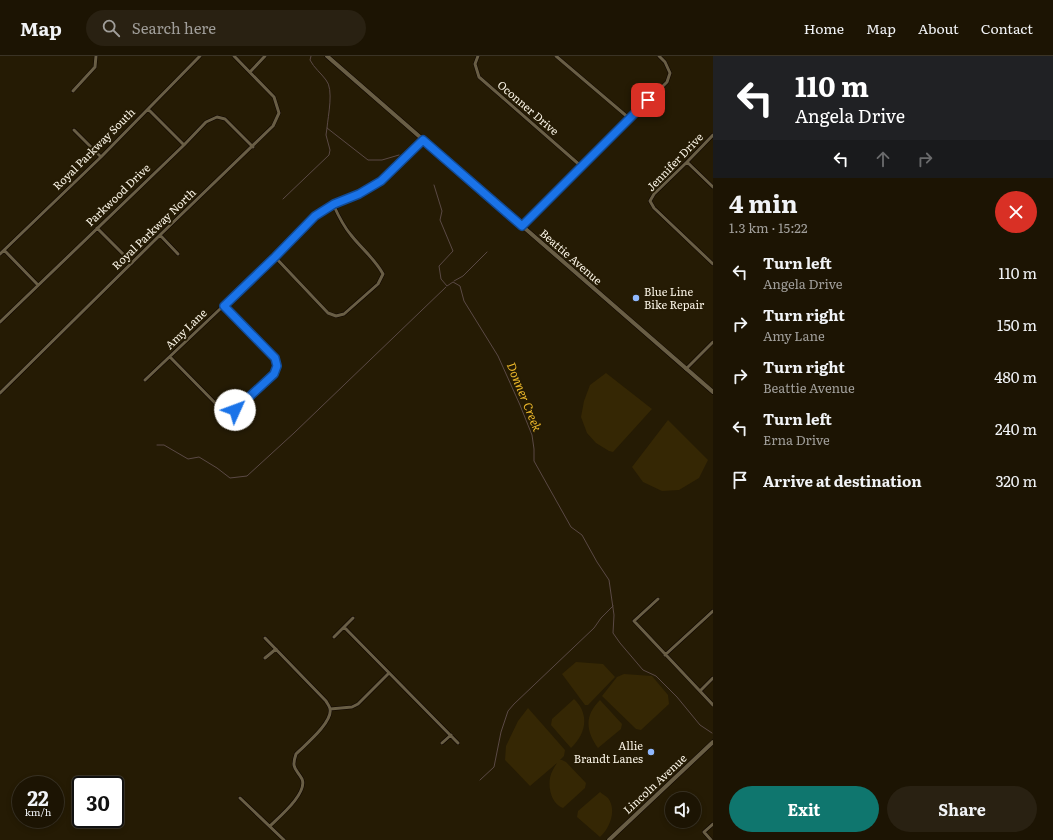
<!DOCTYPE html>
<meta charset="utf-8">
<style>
:root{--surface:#1c1403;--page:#292112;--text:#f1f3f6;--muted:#a09e9a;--line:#3a3325;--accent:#0f766e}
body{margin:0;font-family:Literata,serif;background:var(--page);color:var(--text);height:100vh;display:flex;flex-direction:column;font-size:15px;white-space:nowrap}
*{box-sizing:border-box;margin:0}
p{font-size:13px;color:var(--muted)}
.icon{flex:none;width:22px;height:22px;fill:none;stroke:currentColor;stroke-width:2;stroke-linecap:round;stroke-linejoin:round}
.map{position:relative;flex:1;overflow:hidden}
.details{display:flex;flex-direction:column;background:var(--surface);width:340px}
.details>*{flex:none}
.guide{background:#202124;color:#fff;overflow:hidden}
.fabs{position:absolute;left:665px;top:736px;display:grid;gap:8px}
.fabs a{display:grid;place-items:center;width:36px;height:36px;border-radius:50%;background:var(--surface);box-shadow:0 2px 6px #0003,0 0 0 1px var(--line);font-size:20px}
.speed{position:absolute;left:12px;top:720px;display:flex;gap:8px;font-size:20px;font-weight:700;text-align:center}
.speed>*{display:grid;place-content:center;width:52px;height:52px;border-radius:50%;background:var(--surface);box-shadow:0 2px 6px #0003,0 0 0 1px var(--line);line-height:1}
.speed small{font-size:10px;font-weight:400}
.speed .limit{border:2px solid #111;border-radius:6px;background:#fff;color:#111}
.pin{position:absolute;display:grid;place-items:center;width:34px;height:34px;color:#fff;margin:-17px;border-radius:8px;box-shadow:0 2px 6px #0006}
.me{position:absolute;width:44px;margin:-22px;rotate:47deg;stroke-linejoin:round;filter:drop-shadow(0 0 3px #0008)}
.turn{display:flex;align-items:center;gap:14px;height:84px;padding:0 16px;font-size:18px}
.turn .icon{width:52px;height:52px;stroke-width:2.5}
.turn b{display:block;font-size:28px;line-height:34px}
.lanes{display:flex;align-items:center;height:38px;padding:0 16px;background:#0003;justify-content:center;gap:20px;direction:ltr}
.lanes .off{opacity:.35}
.round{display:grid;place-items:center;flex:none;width:42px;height:42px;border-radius:21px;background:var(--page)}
.headline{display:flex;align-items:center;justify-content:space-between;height:68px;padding:0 16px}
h1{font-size:24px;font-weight:700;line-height:30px}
.cta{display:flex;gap:8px;margin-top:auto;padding:8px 16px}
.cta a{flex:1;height:46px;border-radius:24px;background:var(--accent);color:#fff;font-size:16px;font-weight:700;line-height:46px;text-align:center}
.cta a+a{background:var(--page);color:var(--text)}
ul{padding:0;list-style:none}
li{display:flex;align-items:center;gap:12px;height:52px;padding:0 16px}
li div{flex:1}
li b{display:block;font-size:15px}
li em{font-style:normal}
header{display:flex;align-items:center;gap:24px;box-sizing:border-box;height:56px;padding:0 20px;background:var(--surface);border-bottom:1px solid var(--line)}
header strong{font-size:19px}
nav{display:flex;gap:22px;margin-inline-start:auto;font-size:14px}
.search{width:280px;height:36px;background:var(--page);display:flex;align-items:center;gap:10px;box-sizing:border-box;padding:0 14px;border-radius:22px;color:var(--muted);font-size:15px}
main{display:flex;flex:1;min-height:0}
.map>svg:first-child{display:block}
.green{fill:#352704}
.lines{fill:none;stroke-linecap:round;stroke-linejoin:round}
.stream{stroke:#5a4945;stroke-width:1}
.minor-casing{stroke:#0e0500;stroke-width:4}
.tertiary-casing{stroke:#0e0500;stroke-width:5}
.minor{stroke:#695e45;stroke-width:3}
.tertiary{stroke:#695e45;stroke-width:4}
.route-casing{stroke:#114b97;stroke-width:10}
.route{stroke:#1a73e8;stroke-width:7}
.poi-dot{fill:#90b8fd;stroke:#251b04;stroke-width:1.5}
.labels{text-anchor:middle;stroke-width:4;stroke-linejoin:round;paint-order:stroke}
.street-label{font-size:11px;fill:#faf4e6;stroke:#251b04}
.poi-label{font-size:11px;fill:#faf4e6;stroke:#251b04;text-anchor:start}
.water-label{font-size:12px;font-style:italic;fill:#efba2b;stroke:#251b04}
</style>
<header>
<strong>Map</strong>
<div class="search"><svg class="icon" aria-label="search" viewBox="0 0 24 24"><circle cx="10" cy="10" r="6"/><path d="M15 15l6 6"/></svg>Search here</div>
<nav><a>Home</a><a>Map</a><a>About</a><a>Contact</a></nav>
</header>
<main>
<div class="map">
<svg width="713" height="784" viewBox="0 0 713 784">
<rect width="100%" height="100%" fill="#251b04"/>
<path class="green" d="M606 317 652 353 613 396 609 395 596 387 587 377 581 361 584 345 590 329Z
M668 364 708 404 699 422 679 434 662 435 643 426 632 411Z
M576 606 603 608 615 621 588 649H585L562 618Z
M624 618 652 620 668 639 669 648 641 674 636 673 602 640 617 621Z
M574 643C590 658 586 678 571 692L551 669 552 663Z
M600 644 622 668 621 673 598 692C586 675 584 660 600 644Z
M528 652 565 694 564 700 560 704H562L566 706 586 727 585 732 563 752C552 748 548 733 550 722 551 716 554 712 557 707L530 730 505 704 506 690 518 665Z
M600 736C602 738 606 740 608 742 617 754 610 772 600 781L577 761 578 755Z"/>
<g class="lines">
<path class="stream" d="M311 0 310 4C314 12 321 17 326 24 334 33 328 60 327 72L368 104H382L399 99
M434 129 442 155 440 164 453 195 439 210 441 223 447 230 453 226 460 230 464 245 498 300 520 349 532 379 534 393V405L571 471 582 479 597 506 609 524 614 559 613 577 620 587 643 614 656 620 677 641 700 669 712 677
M283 143 329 99 330 94 326 79 327 72
M454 225 463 220 487 196
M157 389H164L188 403 199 401 217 412 230 422 247 420 294 377 446 231
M480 724 494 711 501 676 508 655 514 648 594 572 601 562 613 550"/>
<g class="minor-casing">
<path id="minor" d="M478 0 475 8 479 21 582 111
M556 0 630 63
M250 16 265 0
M73 35 95 11 96 0
M148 53 184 89
M74 74 101 101
M713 79 687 106 654 138 650 145 654 152 713 208
M687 106 713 131
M522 170 667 26 670 17 665 6 659 0
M97 172 132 207
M160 179 178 198
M4 194 38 229
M0 198 101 101 200 0
M275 201 328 257 336 260 344 258 378 228 383 218C375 203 361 192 351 179 343 170 338 159 333 148
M0 266 184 89 206 66 217 61 225 63 253 91
M170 301 221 353 227 356 235 354 274 318 277 310 275 303 224 250
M686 313 713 286
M145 324 275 201 315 160 333 148 359 138 381 125 423 84
M0 337 160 179 273 70 279 57 274 41 234 0
M658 543 634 565 713 649
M344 571 458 687
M334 581 353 562
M265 582 326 645C327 647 330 651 330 653 333 666 305 689 296 698 291 713 296 712 302 723 308 737 279 761 270 770
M665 599 713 555
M265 602 276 593
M700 635 713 622
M330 653 352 651 358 648 389 617
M442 687 451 679
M240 742 284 784
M711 784 704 776 713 768"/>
</g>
<g class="tertiary-casing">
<path id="tertiary" d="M327 0 713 336
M609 784 713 686"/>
</g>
<use href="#minor" class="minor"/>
<use href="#tertiary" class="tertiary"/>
</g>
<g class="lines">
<g class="route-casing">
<path id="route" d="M235 354 274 318 277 310 275 302 224 250 275 201 315 160 334 148 359 138 381 125 423 84 522 170 648 44"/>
</g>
<use href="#route" class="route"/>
</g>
<g class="poi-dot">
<circle cx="636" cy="242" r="4"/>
<circle cx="651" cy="696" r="4"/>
</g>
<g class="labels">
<g class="street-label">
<text transform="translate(528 52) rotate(41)" y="4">Oconner Drive</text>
<text transform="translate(94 93) rotate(-45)" y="4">Royal Parkway South</text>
<text transform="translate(675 106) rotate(-46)" y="4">Jennifer Drive</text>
<text transform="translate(118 139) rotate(-44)" y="4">Parkwood Drive</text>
<text transform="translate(154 173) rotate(-44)" y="4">Royal Parkway North</text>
<text transform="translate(571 201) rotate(41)" y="4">Beattie Avenue</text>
<text transform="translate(186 273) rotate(-44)" y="4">Amy Lane</text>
<text transform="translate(655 728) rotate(-43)" y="4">Lincoln Avenue</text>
</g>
<g class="poi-label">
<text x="644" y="240">Blue Line<tspan x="644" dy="13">Bike Repair</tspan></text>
<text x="643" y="694" text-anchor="end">Allie<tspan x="643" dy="13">Brandt Lanes</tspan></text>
</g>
<g class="water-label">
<text transform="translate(524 341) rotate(68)" y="4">Donner Creek</text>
</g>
</g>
</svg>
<div class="fabs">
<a><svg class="icon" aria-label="sound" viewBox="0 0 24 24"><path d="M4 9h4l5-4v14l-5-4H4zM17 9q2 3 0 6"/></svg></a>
</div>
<div class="speed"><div>22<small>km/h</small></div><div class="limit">30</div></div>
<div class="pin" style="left:648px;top:44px;background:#d93025"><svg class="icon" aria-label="arrive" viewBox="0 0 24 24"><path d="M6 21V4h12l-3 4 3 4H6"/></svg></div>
<svg class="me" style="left:235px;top:354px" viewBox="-20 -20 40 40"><circle r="19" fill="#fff"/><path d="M0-13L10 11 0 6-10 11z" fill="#1a73e8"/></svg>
</div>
<section class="details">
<div class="guide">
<div class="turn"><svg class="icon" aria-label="left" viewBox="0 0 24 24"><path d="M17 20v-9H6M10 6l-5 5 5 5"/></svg><div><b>110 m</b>Angela Drive</div></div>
<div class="lanes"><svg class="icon" aria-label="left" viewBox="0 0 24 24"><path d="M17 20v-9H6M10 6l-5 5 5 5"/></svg><svg class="icon off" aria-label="ahead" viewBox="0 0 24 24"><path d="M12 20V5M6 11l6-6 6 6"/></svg><svg class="icon off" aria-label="right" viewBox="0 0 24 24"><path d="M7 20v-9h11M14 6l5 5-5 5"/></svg></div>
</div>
<div class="headline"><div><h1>4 min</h1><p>1.3 km · 15:22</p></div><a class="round" style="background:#d93025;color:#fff"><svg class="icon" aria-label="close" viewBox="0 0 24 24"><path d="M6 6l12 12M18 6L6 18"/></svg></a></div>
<ul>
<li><svg class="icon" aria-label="left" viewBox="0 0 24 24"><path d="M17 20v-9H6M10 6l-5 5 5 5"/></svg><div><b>Turn left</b><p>Angela Drive</p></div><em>110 m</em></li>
<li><svg class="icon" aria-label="right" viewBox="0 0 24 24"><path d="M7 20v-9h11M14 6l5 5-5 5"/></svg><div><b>Turn right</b><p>Amy Lane</p></div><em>150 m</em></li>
<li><svg class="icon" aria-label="right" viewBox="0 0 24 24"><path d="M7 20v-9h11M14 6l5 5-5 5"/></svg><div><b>Turn right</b><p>Beattie Avenue</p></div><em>480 m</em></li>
<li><svg class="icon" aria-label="left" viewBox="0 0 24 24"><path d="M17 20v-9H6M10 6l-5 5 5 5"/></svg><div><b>Turn left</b><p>Erna Drive</p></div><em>240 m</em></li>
<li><svg class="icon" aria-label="arrive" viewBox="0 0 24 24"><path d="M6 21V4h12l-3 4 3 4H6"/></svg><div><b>Arrive at destination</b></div><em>320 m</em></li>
</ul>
<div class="cta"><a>Exit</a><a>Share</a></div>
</section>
</main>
